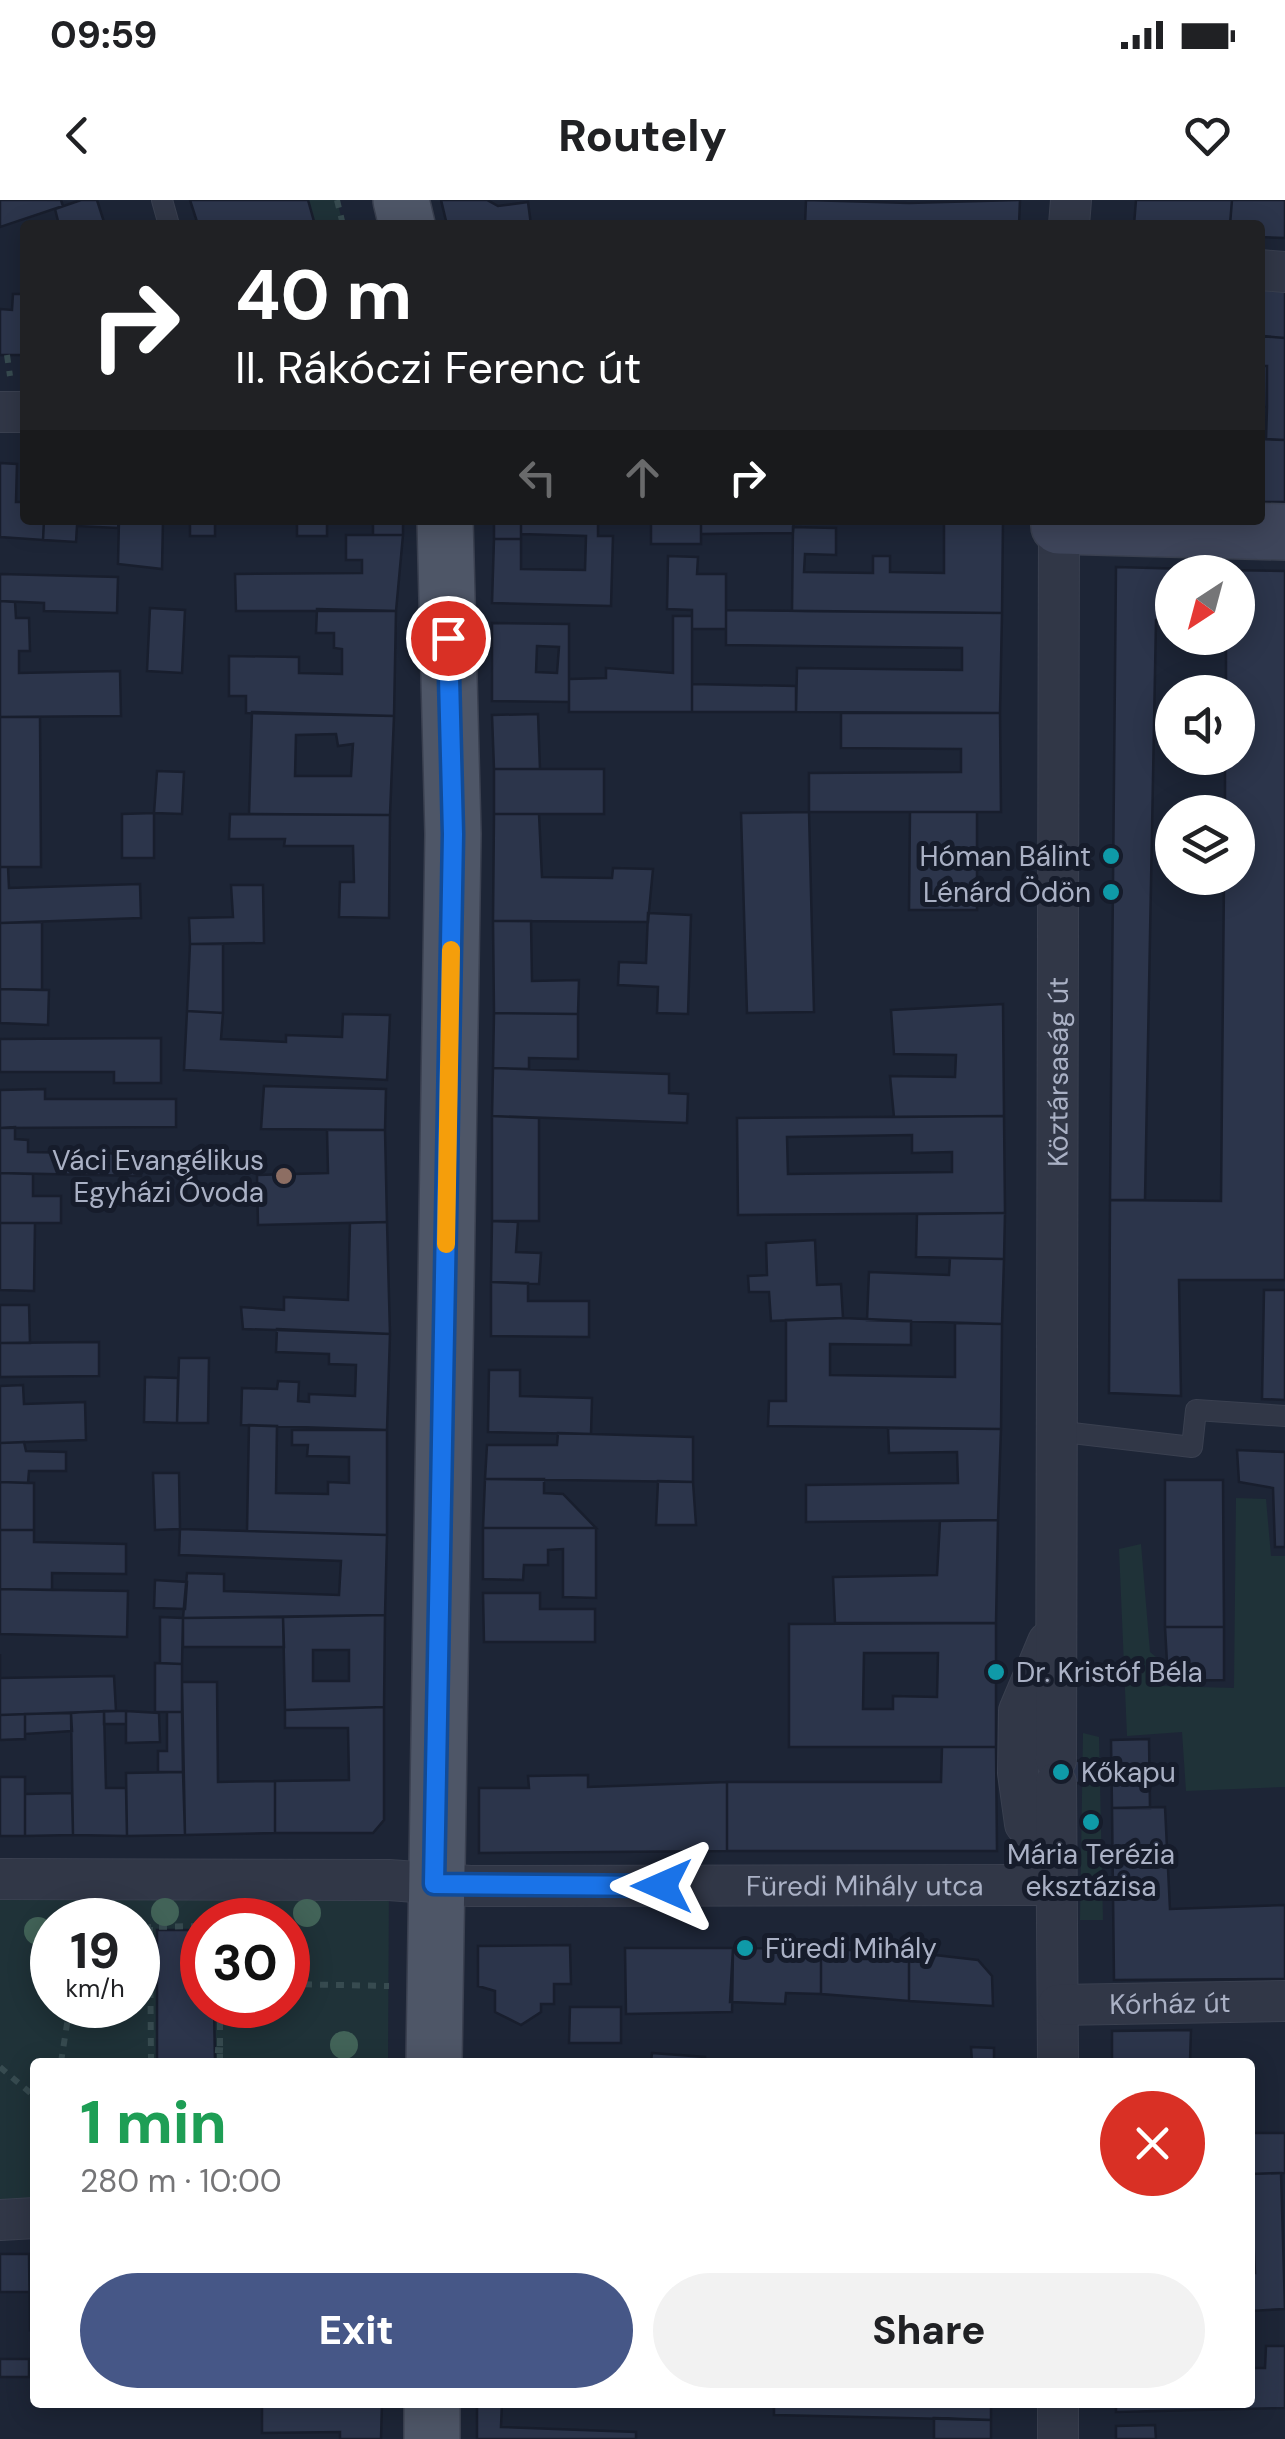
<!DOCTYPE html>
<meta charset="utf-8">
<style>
:root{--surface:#fff;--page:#f2f2f2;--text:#202124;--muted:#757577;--accent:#465787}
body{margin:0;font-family:"DM Sans",sans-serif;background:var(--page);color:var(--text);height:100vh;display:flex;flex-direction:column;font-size:38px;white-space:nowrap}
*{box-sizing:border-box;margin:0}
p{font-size:32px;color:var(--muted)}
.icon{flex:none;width:55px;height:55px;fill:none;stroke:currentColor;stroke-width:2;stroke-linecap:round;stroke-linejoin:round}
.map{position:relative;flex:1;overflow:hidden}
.drawer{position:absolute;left:30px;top:1858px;width:1225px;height:350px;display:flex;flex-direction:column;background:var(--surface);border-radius:10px;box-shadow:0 5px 25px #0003}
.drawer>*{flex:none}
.banner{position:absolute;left:20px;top:20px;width:1245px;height:305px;border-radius:10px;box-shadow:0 5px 25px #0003;background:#202124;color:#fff;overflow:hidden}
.needle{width:65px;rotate:216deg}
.fabs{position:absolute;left:1155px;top:355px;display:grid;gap:20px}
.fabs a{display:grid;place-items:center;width:100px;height:100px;border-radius:50%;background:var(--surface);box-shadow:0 5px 25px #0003;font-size:50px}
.speed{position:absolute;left:30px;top:1698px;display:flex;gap:20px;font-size:50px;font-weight:700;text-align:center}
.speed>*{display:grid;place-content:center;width:130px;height:130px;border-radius:50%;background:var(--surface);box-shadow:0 5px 25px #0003;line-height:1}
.speed small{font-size:25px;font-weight:400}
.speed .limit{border:15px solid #d22;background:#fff;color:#111}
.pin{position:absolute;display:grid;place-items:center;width:85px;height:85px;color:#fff;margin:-42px;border:5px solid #fff;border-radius:50%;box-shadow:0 2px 10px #0007}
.me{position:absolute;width:110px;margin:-55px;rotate:270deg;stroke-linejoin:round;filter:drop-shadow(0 0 8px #0008)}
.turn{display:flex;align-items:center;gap:35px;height:210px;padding:0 50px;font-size:45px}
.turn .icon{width:130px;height:130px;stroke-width:2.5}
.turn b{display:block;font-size:70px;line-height:85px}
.lanes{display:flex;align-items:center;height:95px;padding:0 50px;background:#0003;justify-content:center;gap:50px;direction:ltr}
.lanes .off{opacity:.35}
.round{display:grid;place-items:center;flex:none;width:105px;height:105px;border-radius:52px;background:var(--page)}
.summary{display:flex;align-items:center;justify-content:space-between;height:170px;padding:0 50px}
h1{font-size:60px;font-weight:800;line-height:75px;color:#1e9e55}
.action{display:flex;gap:20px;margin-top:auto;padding:20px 50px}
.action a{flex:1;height:115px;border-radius:60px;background:var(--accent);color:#fff;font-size:40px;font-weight:800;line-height:115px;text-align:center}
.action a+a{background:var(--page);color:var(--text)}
.status{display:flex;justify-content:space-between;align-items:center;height:70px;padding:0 50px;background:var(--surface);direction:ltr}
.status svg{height:28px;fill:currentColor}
header{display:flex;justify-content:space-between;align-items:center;height:130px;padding:0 50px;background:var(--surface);font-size:45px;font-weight:800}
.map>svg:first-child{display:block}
.green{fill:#1f3238;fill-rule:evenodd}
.building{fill:#2c354b;stroke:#181e2d;stroke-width:2.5;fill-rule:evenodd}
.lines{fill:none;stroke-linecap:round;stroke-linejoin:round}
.lane-casing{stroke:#3a4050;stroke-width:22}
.street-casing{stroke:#3a4050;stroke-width:42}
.secondary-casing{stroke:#3a4050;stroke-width:58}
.primary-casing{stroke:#3a4050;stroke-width:58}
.path{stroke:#374b50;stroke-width:6;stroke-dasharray:8 8;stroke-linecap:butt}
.lane{stroke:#313747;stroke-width:20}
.street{stroke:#313747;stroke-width:40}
.secondary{stroke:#3e455a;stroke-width:55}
.primary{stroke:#4e5667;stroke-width:55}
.tree{fill:#426358}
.route-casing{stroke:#114b97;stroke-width:25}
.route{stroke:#1a73e8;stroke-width:18}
.slow{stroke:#f59e0b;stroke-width:18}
.culture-dot{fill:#0f9aa8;stroke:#161c2b;stroke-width:4}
.education-dot{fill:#8d6e63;stroke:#161c2b;stroke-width:4}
.labels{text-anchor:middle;stroke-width:10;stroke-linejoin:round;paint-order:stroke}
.poi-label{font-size:28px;fill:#aab1c5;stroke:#161c2b;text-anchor:end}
.street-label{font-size:28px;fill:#aab1c5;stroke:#161c2b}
</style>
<div class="status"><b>09:59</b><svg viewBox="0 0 49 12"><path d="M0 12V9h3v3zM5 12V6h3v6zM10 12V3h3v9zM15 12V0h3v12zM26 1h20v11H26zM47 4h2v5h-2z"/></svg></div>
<header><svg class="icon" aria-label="back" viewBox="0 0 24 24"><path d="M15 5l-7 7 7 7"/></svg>Routely<svg class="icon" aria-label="heart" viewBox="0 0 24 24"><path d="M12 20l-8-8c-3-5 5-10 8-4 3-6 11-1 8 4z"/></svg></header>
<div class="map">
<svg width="1285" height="2239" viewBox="0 0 1285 2239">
<rect width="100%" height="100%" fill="#1d2536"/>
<path class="green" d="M307 0H337L343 25H315Z
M1236 1298 1266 1299 1271 1356H1285V1587L1186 1591 1182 1532 1127 1536 1119 1349 1141 1344 1150 1452 1162 1462 1163 1486 1234 1488Z
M1083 1533 1099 1537 1103 1720H1080Z
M0 1679 389 1680 388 1862H35V2018L0 2020ZM52 1720H138V1805H52ZM202 1720H288V1805H202Z"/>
<path class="building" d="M0 0H61L63 6 0 27Z
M81 0H97L105 25H59L55 9Z
M190 0H308L315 25H198Z
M441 0H487L498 6 528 2 531 25H447Z
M806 0 909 3 1020 0 1019 25H805Z
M1136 0H1232L1230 25H1134Z
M1232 0H1285V38L1260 37V25H1230Z
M1260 86 1285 89V138L1260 136Z
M13 94H25V155H0V109L12 110Z
M1263 136 1285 138V240L1266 239 1267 166H1260Z
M1260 166H1267V207H1260Z
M1260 207H1267L1266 239H1260Z
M1260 239 1285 240V302H1260Z
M0 263 17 264 16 302H25V320H44L43 340 0 337Z
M44 320H119L118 328 77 326 76 342 43 340Z
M119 320H163L162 369 118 364Z
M190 320H215V336H190Z
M297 320H327V336H297Z
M373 320H403V335H373Z
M494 320H521V339H494Z
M521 320H598V336H613L611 406 492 403 494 339H521V369L585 370 586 336 521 334Z
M651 320H701V344H651Z
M701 320H794L793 333 701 334Z
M944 320H1003L1002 413 792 411 793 327 836 328V355L805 354 804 372 873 373V356H890V372L944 373Z
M346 335H403L396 411H236L235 374 362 373V360H346Z
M668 356 698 357 697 374H726V429H692V410L667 409Z
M1116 367 1226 370 1172 372V421L1156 420 1145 1000H1110Z
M1226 370 1285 371V1080H1179L1181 1196 1109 1193 1110 1000 1221 1001 1224 678H1238V612H1225V558H1238V492H1226V438H1238V372Z
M0 374 118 377 117 413 44 411V403L0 401Z
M0 401 15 402 16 418H29L30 451H19V473L120 471 121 516 0 517Z
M150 408 185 410 182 473 147 471Z
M317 409 396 411 394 516 246 513V496H229V456L299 457V473L342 474V449L334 448V433H316Z
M726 410 1002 413 1000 513 796 512 797 468 962 470V448L726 445Z
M673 416H692V512H569V479L606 478V468L673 473Z
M492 423 569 424V502L492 501ZM537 446 559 447 557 473 536 472Z
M692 484 796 486V512H692Z
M252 512 394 516 390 615 249 614ZM336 534 338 546 353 544 351 576H295L296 535Z
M841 513H1000L1001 612H809V573L961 572V549L841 548Z
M538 514 540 569H494L492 515Z
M0 517H40L41 667H0Z
M494 569H604V614H494Z
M157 571 184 572 182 614 154 613Z
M809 612 814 812 747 813 741 613Z
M910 612H977V710H909Z
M154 613V658H122V614Z
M230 614 390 615 389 718 339 717 340 682H354L353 646H284L285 639H229Z
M494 614H539L542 677 612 678 613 668 653 669 648 722 493 721Z
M0 667H8L9 688 140 684 141 718 0 723Z
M231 685H263L264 743 190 744 189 718 233 717Z
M648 713 691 715 688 814 657 813 658 787 618 785 619 762 646 763Z
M493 721H531L532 781 579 780 578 814 494 813Z
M42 722V790L0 789V723Z
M190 744H223V813L187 811Z
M0 789 49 790 48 825 0 823Z
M1003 804 1004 916 894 917 890 876 955 877 956 855 894 854 891 810Z
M187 811 223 813 221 839 286 842V835L342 837 343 814 390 815 387 880 184 870Z
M494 813 578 814V859L529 858V869L493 868Z
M161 838V883H114V872H0V839Z
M493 868 669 874V893L688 894 687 923 492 916Z
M264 886 386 889 385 930 261 929Z
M45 889V899H176V927L0 928V890Z
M492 916 539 918V1021H492Z
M1004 916 1005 1013 738 1015 737 918ZM912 935V953L952 952V972L788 974 787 937Z
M15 927V939L28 940V952L141 954V976L0 973V928Z
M327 930H385L387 1022 258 1025 257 975 328 973Z
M0 973 33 974V996H61V1023H0Z
M1005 1013 1004 1059 916 1057 917 1014Z
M492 1021 518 1022 516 1052 541 1053 539 1084 491 1082Z
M387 1022 390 1134 243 1129 241 1107 284 1110V1097L348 1100 350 1023Z
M0 1023H35L34 1091 0 1090Z
M815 1040 817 1085 841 1084 843 1118 771 1121 769 1092H749L748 1076 767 1075 766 1043Z
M950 1058 1004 1059 1002 1124 867 1120 869 1072 949 1075Z
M491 1082 528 1083V1101H589V1137L491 1136Z
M1264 1090H1285V1200L1262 1199Z
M0 1105H29L30 1143H0Z
M843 1118 911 1121V1145L830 1144V1175L955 1177V1123L1002 1124 1001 1229 768 1226 769 1201H786V1120Z
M277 1129 390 1134 387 1230 241 1225 242 1188 277 1189 278 1181 299 1182 298 1201 309 1202V1194L355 1196 356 1165 329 1164V1154L276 1152Z
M99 1142V1176L0 1177V1143Z
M179 1158H209L208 1223H177Z
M489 1170H520V1196L592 1198 591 1234 488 1232Z
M145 1177 178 1178 177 1223 144 1222Z
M23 1185 24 1204 85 1202 86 1240 0 1243V1186Z
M249 1225 277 1226 276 1293 328 1294V1282L349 1283V1257L307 1256 308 1245H292V1230H387V1335L247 1331Z
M888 1228 1001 1229 998 1320 806 1322V1285L958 1283 957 1252 889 1253Z
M558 1233 693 1237V1282L485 1279 487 1245H557Z
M24 1242 26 1251 66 1252V1271H29L28 1283 0 1282V1243Z
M1237 1250 1285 1252V1347H1275L1273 1288 1239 1282Z
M153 1273H179L180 1329 155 1330Z
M485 1279H544V1293L563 1294 596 1328H483Z
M1165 1280H1223L1224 1427H1165Z
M658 1281 693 1282 696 1325H656Z
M0 1282 34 1283V1330H0Z
M998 1320 996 1423H835L833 1377 937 1375 940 1321Z
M483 1328H596V1398L563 1397V1349L548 1350V1365H524L523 1380 483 1379Z
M180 1329 387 1335 385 1415 183 1418 187 1373 224 1374V1391L339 1395 341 1361 179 1355Z
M0 1330H34V1342L126 1344V1374L52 1373V1390L0 1389Z
M155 1380 187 1382 185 1409 154 1408Z
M0 1389 128 1391 127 1437 0 1434Z
M483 1393H540V1409H595V1442H484Z
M385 1415 384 1507 285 1510 283 1417ZM313 1450H349V1481H313Z
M160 1417 183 1418 182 1464 160 1463Z
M283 1417 284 1447H183V1418Z
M996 1423V1547H789V1424ZM864 1453H938L937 1497 893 1496V1509H863Z
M1165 1427H1224V1480L1168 1481Z
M0 1454V1478L114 1476 116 1511 0 1515Z
M155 1463 182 1464V1512H155Z
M182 1482H217L218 1582 275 1581V1633L185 1635Z
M384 1507V1620L373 1633H275V1581L349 1580 348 1528H285V1510Z
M104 1511 106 1588H126L127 1636 73 1635 71 1513Z
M104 1511H126V1524H104Z
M126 1511 159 1513 160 1542 126 1543Z
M167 1512H182L183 1572H158V1551H167Z
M71 1513 72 1531 25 1534V1514Z
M25 1514V1539L0 1540V1515Z
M1149 1539 1150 1608H1112L1111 1540Z
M942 1547H996L997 1651H727V1582H941Z
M1032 1560 1090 1561 1091 1583H1032Z
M183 1572 185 1635 127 1636 126 1573Z
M588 1575V1587L727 1582V1651L479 1653V1588H529L528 1576Z
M0 1577H25V1636H0Z
M72 1593 73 1635 25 1636V1594Z
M1165 1607 1170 1709 1285 1705V1779L1114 1780 1112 1608Z
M157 1730H202V1805H214L215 1862H157Z
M570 1745 571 1784H554V1804H541V1812L521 1825 495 1812V1791L478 1786V1746Z
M625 1748H733L732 1812 626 1814Z
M733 1748 821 1749V1794L786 1793 785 1804 730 1802Z
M821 1749 909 1752V1801L821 1794Z
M909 1752 978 1760 992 1776 993 1806 909 1801Z
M570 1807H621V1843H569Z
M1191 1830 1190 1861 1112 1862V1831Z
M971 1847 994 1848V1862H972Z
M652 1853 705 1857V1862H651Z
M1250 1933H1285V1973L1250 1974Z
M1281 1973 1285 2109 1250 2111V2073H1255L1250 1974Z
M0 2054H29L30 2092H0Z
M29 2054H35V2129L30 2130Z
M1266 2146H1285V2208L1116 2212V2202H1250V2168H1265Z
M0 2159H29V2177H0Z
M262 2202H382L381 2239H340V2232L262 2233Z
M477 2202H502L501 2227 636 2232V2239H477Z
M774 2202H991V2220L774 2215Z
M934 2218 991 2220V2239H934Z
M1155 2225 1156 2239H1116V2226Z"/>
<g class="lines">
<g class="lane-casing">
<path id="lane" d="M162 0 169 25
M1055 1231 1192 1247 1196 1210 1285 1216"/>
</g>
<g class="street-casing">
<g id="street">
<path d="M1069 25 1071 0"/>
<path d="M1260 70 1285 72"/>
<path d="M0 212H25"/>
<path d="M1048 1442 1019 1511 1018 1573 1025 1624 1055 1647"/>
<path id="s1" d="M1056 1560 1059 326"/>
<path d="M1056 1583 1058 1862"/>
<path id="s2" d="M0 1679 389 1680 470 1686 1056 1685"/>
<path id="s3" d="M1058 1805 1285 1801"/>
<path d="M0 2020 35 2018"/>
<path d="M1058 2239V2202"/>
</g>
</g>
<g class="secondary-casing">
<path id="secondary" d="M1059 320V326L1285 332"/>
</g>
<g class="primary-casing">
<path id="primary" d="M401 0 407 25
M434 1862 453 634 445 320
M432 2239V2202"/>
</g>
<path class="path" d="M337 0 343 25
M7 155 10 176
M288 1784 389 1786
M243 1805V1825
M215 1850 230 1851
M61 1862 70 1805
M151 1862 150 1727 202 1726
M220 1862V1805
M0 1867 35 1897"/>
<use href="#lane" class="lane"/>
<use href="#street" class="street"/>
<use href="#secondary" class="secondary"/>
<use href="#primary" class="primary"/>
</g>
<g class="tree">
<circle cx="165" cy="1712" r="14"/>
<circle cx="307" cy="1713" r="14"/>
<circle cx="38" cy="1731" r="14"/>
<circle cx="344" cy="1845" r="14"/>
</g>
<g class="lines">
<g class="route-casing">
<path id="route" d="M448 438 453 634 434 1684 662 1686"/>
</g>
<use href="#route" class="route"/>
<path class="slow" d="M446 1044 451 750"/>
</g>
<g class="culture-dot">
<circle cx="1111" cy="656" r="10"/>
<circle cx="1111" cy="692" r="10"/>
<circle cx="996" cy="1472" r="10"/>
<circle cx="1061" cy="1572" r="10"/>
<circle cx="1091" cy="1622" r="10"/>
<circle cx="745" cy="1748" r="10"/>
</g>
<circle class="education-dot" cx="284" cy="976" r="10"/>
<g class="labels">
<g class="poi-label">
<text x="1091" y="666">Hóman Bálint</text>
<text x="1091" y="702">Lénárd Ödön</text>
<text x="264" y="970">Váci Evangélikus<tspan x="264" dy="32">Egyházi Óvoda</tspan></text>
<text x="1016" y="1482" text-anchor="start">Dr. Kristóf Béla</text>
<text x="1081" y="1582" text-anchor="start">Kőkapu</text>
<text x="1091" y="1664" text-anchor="middle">Mária Terézia<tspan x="1091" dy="32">eksztázisa</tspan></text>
<text x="765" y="1758" text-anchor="start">Füredi Mihály</text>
</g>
<g class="street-label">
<text dy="10" stroke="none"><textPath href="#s1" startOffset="688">Köztársaság út</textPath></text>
<text dy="10" stroke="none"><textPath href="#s2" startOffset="865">Füredi Mihály utca</textPath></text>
<text dy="10" stroke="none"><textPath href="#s3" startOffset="112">Kórház út</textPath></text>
</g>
</g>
</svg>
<div class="fabs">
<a><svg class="needle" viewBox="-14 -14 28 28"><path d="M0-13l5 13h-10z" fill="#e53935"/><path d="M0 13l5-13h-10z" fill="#757577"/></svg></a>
<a><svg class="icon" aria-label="sound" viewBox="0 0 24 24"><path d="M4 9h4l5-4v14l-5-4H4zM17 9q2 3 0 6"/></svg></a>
<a><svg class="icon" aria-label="layers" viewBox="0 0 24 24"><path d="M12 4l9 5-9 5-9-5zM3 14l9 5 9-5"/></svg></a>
</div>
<div class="speed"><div>19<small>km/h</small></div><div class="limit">30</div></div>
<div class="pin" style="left:448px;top:438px;background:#d93025"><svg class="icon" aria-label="arrive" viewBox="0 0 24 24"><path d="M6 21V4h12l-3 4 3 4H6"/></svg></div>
<svg class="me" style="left:662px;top:1686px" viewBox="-20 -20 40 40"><path d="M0-17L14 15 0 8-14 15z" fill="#1a73e8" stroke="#fff" stroke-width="4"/></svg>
<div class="banner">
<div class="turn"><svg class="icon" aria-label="right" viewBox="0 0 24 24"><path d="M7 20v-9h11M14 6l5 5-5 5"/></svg><div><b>40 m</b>II. Rákóczi Ferenc út</div></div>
<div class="lanes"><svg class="icon off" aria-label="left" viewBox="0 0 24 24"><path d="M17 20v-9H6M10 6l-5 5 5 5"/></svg><svg class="icon off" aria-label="ahead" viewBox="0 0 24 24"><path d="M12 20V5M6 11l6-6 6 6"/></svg><svg class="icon" aria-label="right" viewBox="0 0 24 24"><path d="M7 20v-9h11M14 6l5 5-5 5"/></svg></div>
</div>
<section class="drawer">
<div class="summary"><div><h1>1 min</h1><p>280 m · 10:00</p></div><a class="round" style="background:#d93025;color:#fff"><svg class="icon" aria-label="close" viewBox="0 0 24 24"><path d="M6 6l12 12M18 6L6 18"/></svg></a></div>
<div class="action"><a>Exit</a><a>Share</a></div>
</section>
</div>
